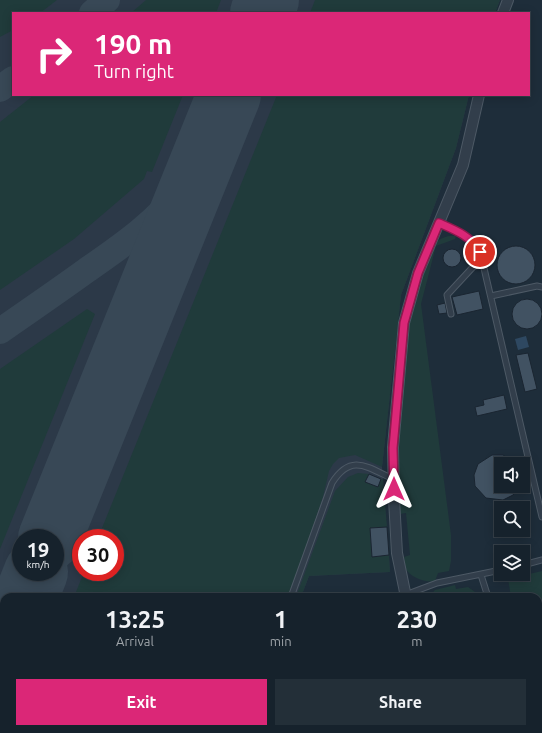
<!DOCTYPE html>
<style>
:root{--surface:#16222c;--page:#232f38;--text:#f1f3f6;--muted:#9ea4a9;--line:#353f48;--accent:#db2777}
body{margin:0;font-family:Ubuntu,sans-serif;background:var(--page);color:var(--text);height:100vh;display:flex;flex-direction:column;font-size:15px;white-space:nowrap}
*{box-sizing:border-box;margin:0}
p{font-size:13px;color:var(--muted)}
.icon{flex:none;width:22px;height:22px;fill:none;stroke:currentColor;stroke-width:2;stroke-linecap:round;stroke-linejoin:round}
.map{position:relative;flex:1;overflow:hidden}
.sheet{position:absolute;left:0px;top:593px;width:542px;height:140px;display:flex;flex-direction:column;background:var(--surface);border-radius:12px 12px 0 0;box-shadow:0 2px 10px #0003,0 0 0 1px var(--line)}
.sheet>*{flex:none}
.banner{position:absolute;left:12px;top:12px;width:518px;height:84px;border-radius:0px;box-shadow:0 2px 10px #0003,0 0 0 1px var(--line);background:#db2777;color:#fff;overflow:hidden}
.fabs{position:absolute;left:494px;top:457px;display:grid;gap:8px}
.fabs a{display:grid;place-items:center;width:36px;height:36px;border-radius:0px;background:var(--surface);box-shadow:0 2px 10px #0003,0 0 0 1px var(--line);font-size:20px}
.speed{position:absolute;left:12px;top:529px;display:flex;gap:8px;font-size:20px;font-weight:700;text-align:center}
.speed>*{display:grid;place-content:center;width:52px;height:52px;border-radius:50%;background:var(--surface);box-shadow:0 2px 10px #0003,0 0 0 1px var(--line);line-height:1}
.speed small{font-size:10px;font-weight:400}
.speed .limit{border:6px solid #d22;background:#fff;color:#111}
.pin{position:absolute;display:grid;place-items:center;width:34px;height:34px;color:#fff;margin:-17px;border:2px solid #fff;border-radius:50%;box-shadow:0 1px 4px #0007}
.me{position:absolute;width:44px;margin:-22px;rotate:0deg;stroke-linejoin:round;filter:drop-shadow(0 0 3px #0008)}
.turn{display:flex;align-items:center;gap:14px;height:84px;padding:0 16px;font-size:18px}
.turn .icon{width:52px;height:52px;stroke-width:2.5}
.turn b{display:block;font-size:28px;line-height:34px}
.eta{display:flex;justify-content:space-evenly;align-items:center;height:68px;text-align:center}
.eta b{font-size:24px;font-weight:700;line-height:28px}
.action{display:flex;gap:8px;margin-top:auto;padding:8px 16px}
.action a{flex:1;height:46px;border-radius:0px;background:var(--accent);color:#fff;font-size:16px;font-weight:700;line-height:46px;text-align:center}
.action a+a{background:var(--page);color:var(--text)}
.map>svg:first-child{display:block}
.airport{fill:#2c3948;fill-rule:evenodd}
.green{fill:#203b3b}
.water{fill:#2e4861}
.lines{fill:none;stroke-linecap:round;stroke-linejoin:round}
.taxiway{stroke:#384856;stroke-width:26}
.runway{stroke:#384856;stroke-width:64}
.building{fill:#415262;stroke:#1a2531}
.service-casing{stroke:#4d5965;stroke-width:7}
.minor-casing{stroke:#4d5965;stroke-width:12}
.service{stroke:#323e4b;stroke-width:5}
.minor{stroke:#323e4b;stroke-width:10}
.route-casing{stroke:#8e194d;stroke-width:10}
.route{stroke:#db2777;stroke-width:7}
</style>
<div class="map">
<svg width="542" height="733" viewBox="0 0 542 733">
<rect width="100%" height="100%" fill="#1e2d3a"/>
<path class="airport" d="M0 0H500L495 13H13V95H469L456 148 401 295 382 467 390 572 309 576 301 597H4V729H251L249 733H0ZM21 538H55V572H21ZM81 538H115V572H81Z"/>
<path class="green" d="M0 0H57L40 13H13V30L0 37Z
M146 0H221L216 13H131Z
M315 0H500L495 13H310Z
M34 95H183L152 172 147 171 144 179 74 239 0 290V122Z
M277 95H469L456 148 401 295 382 467 355 455 339 458 333 464 329 471 323 497 289 597H74L84 572H115V538H98Z
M456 236 455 239 436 246 421 304 451 535V561L449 571 438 573 435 581C426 583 411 578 406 569 404 566 405 560 404 557L410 555 406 513 400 514C400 482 397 449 399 416 402 369 409 283 435 244 439 238 449 235 456 236Z
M87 309 95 314 0 549V369Z
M358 473 369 474 365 482 377 487 381 479H383L387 527 370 528 373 557 389 555 390 572 309 576 301 597H296L335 491 348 477Z
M542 571V712L538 708V597H511L508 579Z
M455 585 456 589 468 587 475 592 476 597H428L435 590Z
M21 729H238L237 733H19Z"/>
<path class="water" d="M526 336 529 347 518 350 515 339Z"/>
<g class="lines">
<path class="taxiway" d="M92 13 107 0
M258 13 262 0
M0 89 13 79
M0 331C29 311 58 291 87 270 123 245 158 221 184 185 204 158 217 126 229 95"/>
<path class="runway" d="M262 13 267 0
M50 538 229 95
M26 597 36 572
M0 662 4 652"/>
</g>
<path class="building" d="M497 265a19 19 0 1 1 38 0a19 19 0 1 1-38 0Z
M443 258a9 9 0 1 1 18 0a9 9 0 1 1-18 0Z
M479 291 483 309 457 315 452 297Z
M512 314a15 15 0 1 1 30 0a15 15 0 1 1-30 0Z
M445 303 447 313 439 314 437 305Z
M528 353 537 389 525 392 516 355Z
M504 395 507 409 477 416 475 407 484 405 483 400Z
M492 455H503L518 464H501V486H521L513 495 503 500 486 498 475 486 474 475 478 464Z
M369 474 381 479 378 487 365 482Z
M387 527 389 555 372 557 370 528Z"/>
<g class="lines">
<g class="service-casing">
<path id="service" d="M439 223C455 230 471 236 480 251L542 517
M491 296 537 286 542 287
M451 314 447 295 473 267 483 261
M523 565 542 560
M481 575 488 597
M405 595 437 583 501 570
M291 597 332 483C351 453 367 467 393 479
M240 733 242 729"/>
</g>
<g class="minor-casing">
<path id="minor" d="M503 13 508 0
M406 597 397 553 394 499 393 447 404 323 418 273 463 165 479 95
M448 729 449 733"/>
</g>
<use href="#service" class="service"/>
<use href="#minor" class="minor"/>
</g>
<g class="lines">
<g class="route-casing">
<path id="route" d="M394 489 393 448 404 323 418 273 439 223C455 230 471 236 480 252"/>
</g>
<use href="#route" class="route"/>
</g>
</svg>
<div class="fabs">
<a><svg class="icon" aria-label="sound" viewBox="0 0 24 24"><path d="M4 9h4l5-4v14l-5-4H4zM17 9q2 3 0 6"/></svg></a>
<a><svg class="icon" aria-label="search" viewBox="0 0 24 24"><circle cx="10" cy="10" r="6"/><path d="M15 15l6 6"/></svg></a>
<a><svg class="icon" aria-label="layers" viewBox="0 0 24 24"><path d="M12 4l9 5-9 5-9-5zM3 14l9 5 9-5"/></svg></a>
</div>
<div class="speed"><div>19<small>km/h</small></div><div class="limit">30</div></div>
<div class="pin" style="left:480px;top:252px;background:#d93025"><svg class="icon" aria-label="arrive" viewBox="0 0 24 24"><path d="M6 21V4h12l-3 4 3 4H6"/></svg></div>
<svg class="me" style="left:394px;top:489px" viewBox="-20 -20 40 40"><path d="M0-17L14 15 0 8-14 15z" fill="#db2777" stroke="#fff" stroke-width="4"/></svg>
<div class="banner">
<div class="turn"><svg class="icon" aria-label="right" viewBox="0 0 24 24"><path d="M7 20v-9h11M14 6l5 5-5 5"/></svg><div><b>190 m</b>Turn right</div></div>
</div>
<section class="sheet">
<div class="eta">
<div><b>13:25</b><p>Arrival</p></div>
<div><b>1</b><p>min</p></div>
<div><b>230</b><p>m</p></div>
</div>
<div class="action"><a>Exit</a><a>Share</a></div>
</section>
</div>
